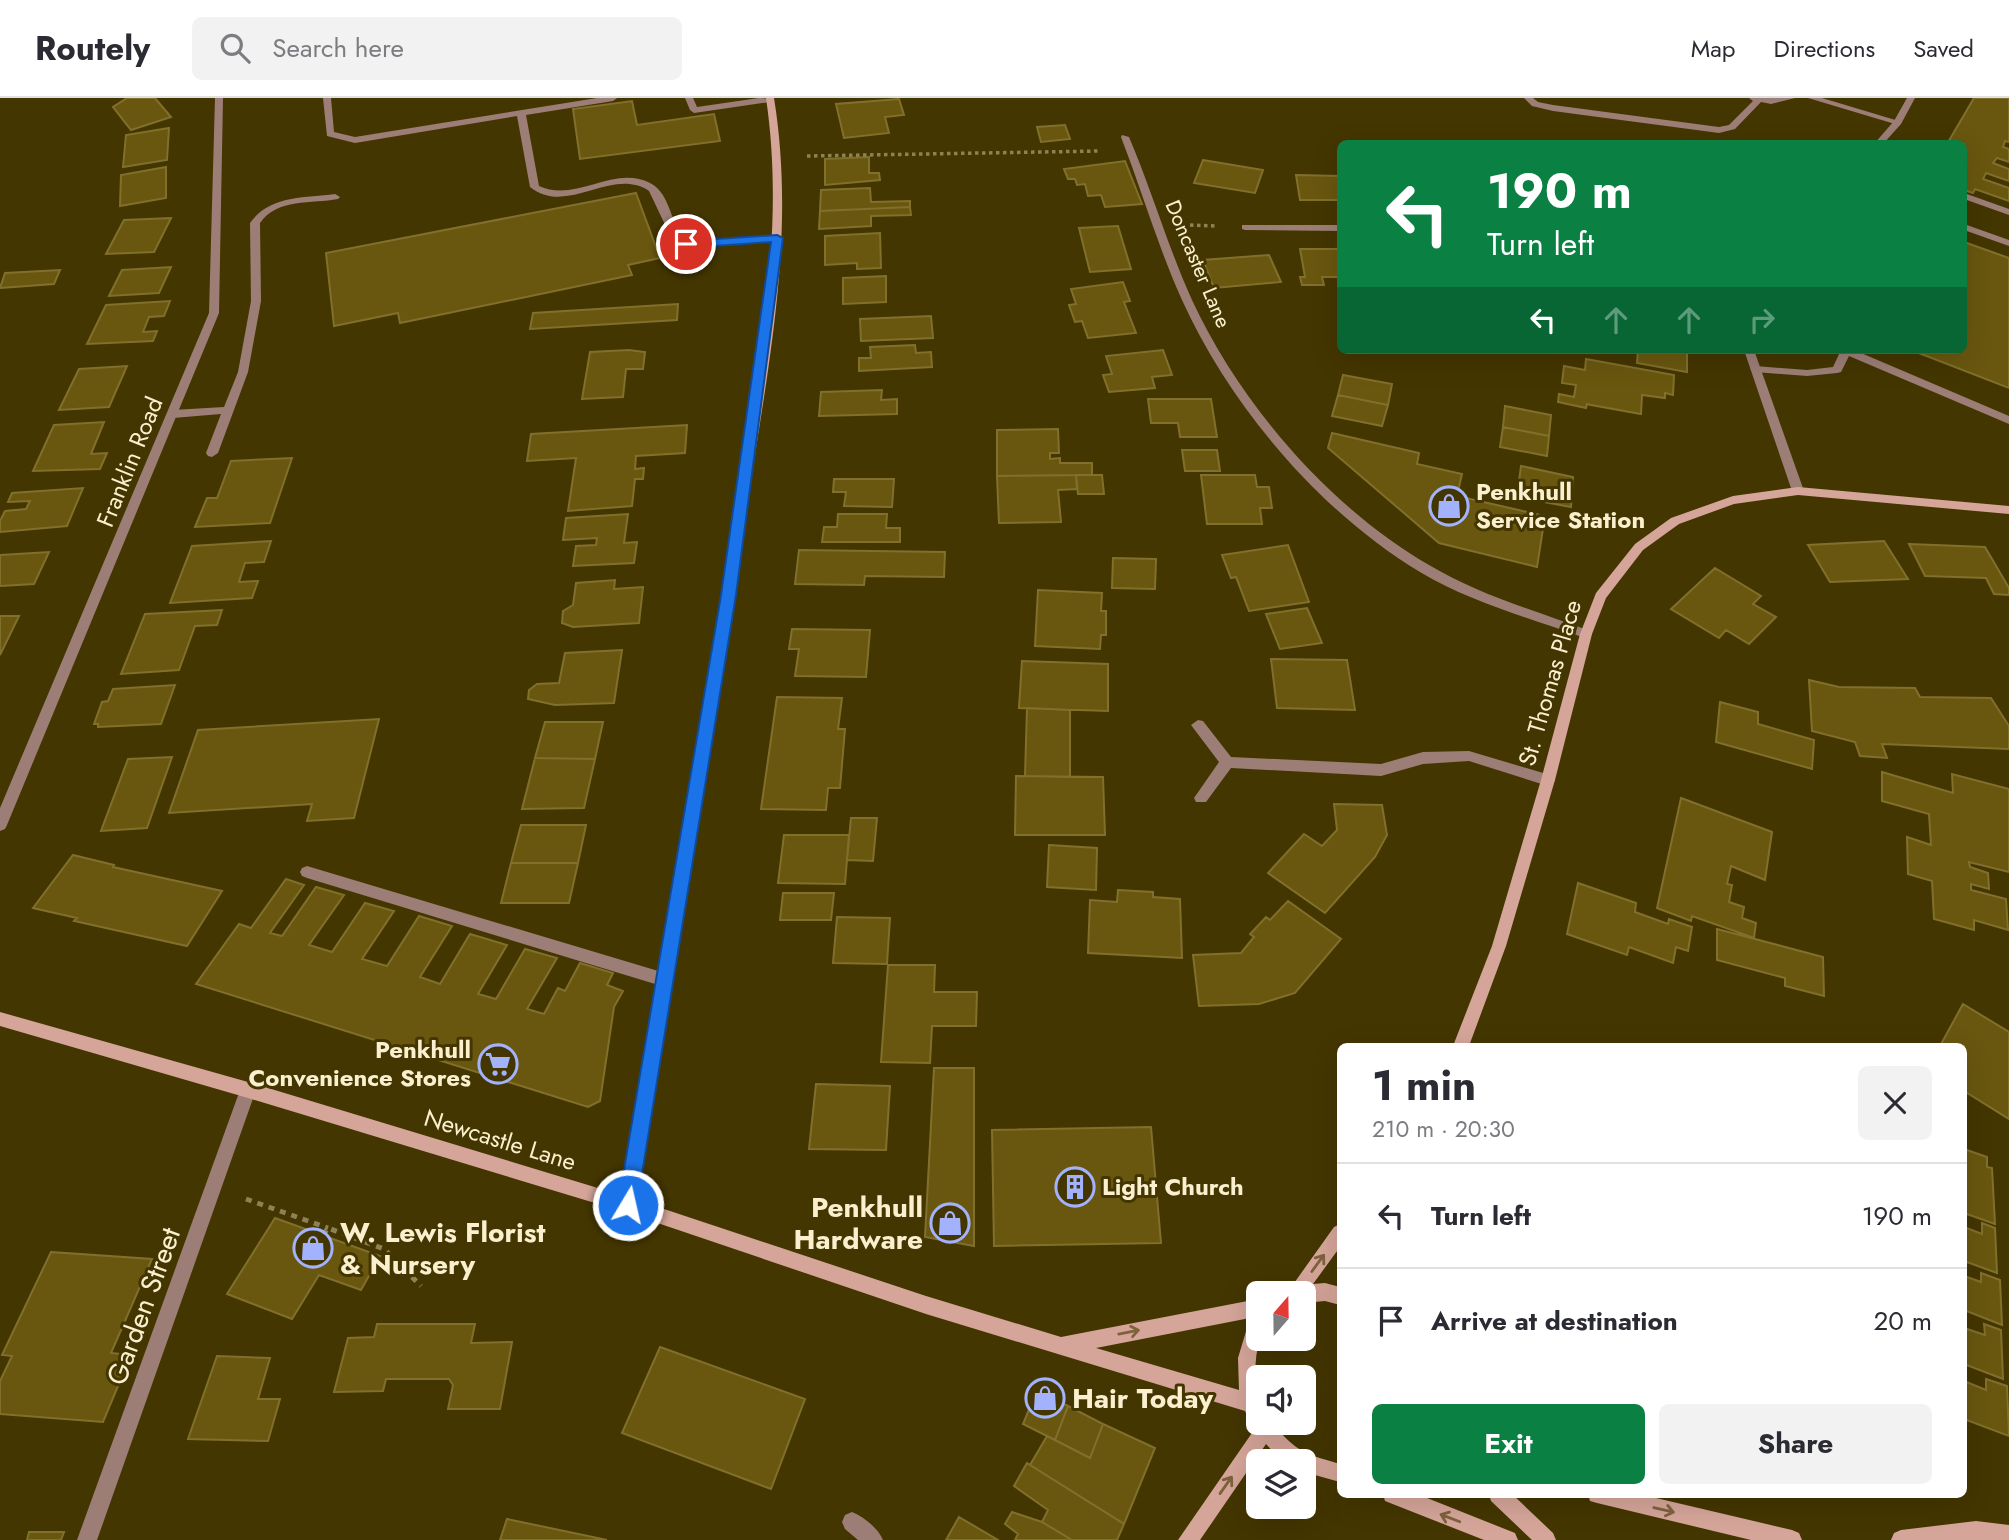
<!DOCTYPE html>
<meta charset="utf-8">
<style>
:root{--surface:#fff;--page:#f2f2f3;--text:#2b2b33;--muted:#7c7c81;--line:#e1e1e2;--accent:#0b8043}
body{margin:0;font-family:Jost,sans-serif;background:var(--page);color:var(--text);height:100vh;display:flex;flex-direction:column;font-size:26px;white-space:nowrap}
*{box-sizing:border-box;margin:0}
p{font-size:23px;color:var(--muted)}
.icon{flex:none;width:38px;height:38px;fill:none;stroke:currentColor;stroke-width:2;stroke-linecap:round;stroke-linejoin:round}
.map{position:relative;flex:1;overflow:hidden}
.sheet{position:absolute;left:1337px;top:945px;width:630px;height:455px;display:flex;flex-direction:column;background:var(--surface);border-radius:10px;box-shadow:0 7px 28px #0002}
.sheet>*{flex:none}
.hud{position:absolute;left:1337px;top:42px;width:630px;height:214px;border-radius:10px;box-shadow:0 7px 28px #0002;background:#0b8043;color:#fff;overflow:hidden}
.needle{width:46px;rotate:20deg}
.tools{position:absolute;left:1246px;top:1183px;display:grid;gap:14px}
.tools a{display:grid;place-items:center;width:70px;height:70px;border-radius:10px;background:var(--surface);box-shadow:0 7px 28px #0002;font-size:35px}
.pin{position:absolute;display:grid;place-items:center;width:60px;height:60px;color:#fff;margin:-30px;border:4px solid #fff;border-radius:50%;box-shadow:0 2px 7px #0007}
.me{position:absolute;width:77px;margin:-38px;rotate:9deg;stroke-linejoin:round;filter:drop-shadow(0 0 5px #0008)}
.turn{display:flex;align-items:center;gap:24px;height:147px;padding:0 35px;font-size:32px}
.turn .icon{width:91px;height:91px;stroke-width:2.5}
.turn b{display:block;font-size:49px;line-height:60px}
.lanes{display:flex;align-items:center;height:66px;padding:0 35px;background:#0003;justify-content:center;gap:35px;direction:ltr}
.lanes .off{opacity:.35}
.round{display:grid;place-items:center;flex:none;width:74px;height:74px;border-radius:10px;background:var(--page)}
.overview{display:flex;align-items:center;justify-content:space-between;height:119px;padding:0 35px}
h1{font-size:42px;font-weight:700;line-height:52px}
.primary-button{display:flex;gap:14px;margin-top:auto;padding:14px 35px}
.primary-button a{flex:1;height:80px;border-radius:10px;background:var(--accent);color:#fff;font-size:28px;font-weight:700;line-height:80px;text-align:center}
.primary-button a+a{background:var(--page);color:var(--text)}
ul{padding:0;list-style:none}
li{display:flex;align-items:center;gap:21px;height:105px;padding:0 35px;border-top:2px solid var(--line)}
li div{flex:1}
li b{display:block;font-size:26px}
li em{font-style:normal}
header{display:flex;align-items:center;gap:42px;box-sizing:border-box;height:98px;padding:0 35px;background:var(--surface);border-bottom:2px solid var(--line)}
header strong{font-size:33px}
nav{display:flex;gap:38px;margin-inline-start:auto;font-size:24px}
.search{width:490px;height:63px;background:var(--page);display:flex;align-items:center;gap:18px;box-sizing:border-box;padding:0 24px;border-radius:10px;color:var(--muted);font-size:26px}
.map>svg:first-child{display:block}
.building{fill:#69570f;stroke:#816f2c;stroke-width:2}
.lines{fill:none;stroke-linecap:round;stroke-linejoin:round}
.path-far1{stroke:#8e8254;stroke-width:3.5;stroke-dasharray:3.5 3.5;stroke-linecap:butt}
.path{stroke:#8e8254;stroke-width:5;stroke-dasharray:6 6;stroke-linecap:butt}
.lane{fill:#9c7e76;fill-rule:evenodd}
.street{fill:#9c7e76;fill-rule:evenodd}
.secondary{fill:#d5a599;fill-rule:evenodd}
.oneway{stroke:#7e623d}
.route{fill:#1a73e8;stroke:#114b97;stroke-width:2}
.labels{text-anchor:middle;stroke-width:6;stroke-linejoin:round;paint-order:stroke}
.far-street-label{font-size:21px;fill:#faf0cf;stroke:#443600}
.street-label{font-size:24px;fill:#faf0cf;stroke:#443600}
.poi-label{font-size:24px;font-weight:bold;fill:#faf0cf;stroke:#443600;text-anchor:start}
.near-poi-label{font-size:28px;font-weight:bold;fill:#faf0cf;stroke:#443600;text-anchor:start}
.near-street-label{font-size:28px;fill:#faf0cf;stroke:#443600}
</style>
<header>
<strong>Routely</strong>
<div class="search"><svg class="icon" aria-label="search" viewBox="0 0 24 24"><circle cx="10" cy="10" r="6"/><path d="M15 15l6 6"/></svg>Search here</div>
<nav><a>Map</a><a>Directions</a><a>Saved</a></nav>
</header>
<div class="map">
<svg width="2009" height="1442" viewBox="0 0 2009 1442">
<rect width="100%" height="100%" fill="#443600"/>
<path class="building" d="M127 0H155L171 19 131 32 113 9Z
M1974 0H2009V44L2005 43 2003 49 2009 51V64L1997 60 1993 65 2009 71V83L1986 75 1983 81 2009 90V103L1975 91 1973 95 1964 92V46H1947Z
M899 1 904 17 885 19 889 35 844 40 836 6Z
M632 3 637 27 714 16 720 43 580 61 573 11Z
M1065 27 1070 41 1041 44 1037 29Z
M169 30 167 62 123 69 126 37Z
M869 59V75H879L880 82 825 87V61Z
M1203 62 1263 72 1255 95 1194 85Z
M1125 63 1142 106 1105 109 1101 97 1088 98 1085 86 1077 87 1075 81H1068L1064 71Z
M166 69V100L120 108 121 77Z
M1296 77 1340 78V102H1300Z
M870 90 871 104 910 103V109L820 113 821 92Z
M636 95 660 160 628 167 632 177 400 225 398 215 334 228 326 155Z
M910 109 911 117 871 118V128L819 131 820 113Z
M171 120 154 154 106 156 124 122Z
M1118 128 1131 171 1090 174 1079 130Z
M880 135 881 170 857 171V165L825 167V138Z
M1964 144 2009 160V290L1911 252H1964Z
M1300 151H1340V179H1322L1324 187H1302L1300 179H1305Z
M1269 157 1281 184 1214 190 1203 162Z
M171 169 159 195 109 198 122 172Z
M60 172 54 186 0 190 5 175Z
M886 178V204L843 206V180Z
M1123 184 1130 203 1124 204 1136 235 1088 240 1082 223 1075 224 1069 207 1076 206 1071 191Z
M170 203 164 218 149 219 143 234 157 233 153 243 87 246 106 207Z
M678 206 677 222 530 231 533 215Z
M931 218 933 240 861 243 860 221Z
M915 247 916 255 931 254 932 269 859 273V260H871L870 249Z
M629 252 645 254 643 271H626L623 299 582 301 590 254Z
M1163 252 1172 277 1152 279 1155 290 1109 294 1103 277 1112 276 1106 258Z
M1638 252H1687V274L1637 265Z
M1586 261 1674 277 1673 297 1665 295V300L1642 297 1641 316 1591 307 1587 306 1586 310 1558 304 1559 296 1574 299 1576 287 1562 285 1564 268 1585 272Z
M127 268 109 309 59 312 79 271Z
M1343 277 1392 286 1388 307 1338 297Z
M882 292 881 302 897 301V316L819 318 821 294Z
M1338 297 1388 307 1382 328 1332 318Z
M1148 301H1211L1217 339H1180L1178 325H1151Z
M1505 308 1551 317 1549 338 1503 329Z
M104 324 91 356 107 355 100 371 33 373 54 327Z
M687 327 685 355 636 358 635 371 644 370 643 381H635L632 408 568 413 576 360 527 363 531 336Z
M1503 329 1549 338 1547 358 1500 349Z
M1058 331 1059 355H1050V361L1060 360V365H1092V377L997 378V332Z
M1332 335 1419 355 1417 366 1462 376 1457 398 1545 418 1537 469 1439 445 1328 350Z
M1182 352H1217L1220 373H1185Z
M292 360 270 425 195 429 207 400H217L231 363Z
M1521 368 1573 379 1571 409 1517 399Z
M1076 377 1077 391 1058 392 1061 424 999 425 997 378Z
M1076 377H1102L1104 396H1078Z
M1201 377H1255L1257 389H1269L1272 410H1260L1262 426H1207Z
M834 381H894L892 409 844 408 846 394H833Z
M83 390 67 428 0 434V423L5 413 26 411 30 403 8 404 12 395Z
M628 416 624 445 637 444 634 465 573 468 576 448 596 447 597 440 563 442 566 420Z
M838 416H887L886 430H900V444H822L824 429H837Z
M271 443 264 464 245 465 239 484 258 483 252 500 170 505 192 448Z
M1884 443 1908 481 1830 484 1808 447Z
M1909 446 1985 449 2009 490V497L1994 496 1986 480 1925 478Z
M1288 447 1309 504 1249 513 1236 479 1231 480 1222 457Z
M799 452 945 454 944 479 865 478 864 487 795 486Z
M49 454 34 486 0 488V457Z
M1113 460 1156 461 1155 491 1112 490Z
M1715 470 1761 498 1753 506 1776 519 1749 546 1726 532 1719 540 1671 511Z
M615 482 614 491 643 489 639 525 573 529 562 525 563 513 573 507 576 485Z
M1038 492 1102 495 1101 513H1106V537H1101L1100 551 1035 548Z
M1307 510 1322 545 1280 551 1266 516Z
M222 512 217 527 195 528 179 572 121 576 145 516Z
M0 518H19L0 557Z
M792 531 870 532 866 579 795 578 799 551H789Z
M622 552 614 605 555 607 528 601 529 592 537 586 559 585 565 555Z
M1271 561 1347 562 1355 612 1277 610Z
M1022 563 1108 566V613L1019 610Z
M1809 582 1839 589 1915 590 1920 599 1991 600 2009 628V651L1882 646 1887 660 1860 658 1855 644 1812 633Z
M175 587 161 626 98 629V626H94L102 604 108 603 113 591Z
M777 599 842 600 838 631H845L840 690H828L826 712 761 711Z
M1720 604 1758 614V626L1814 642 1812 671 1716 644Z
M1027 610 1070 612V679L1025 678Z
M379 621 354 720 307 723 312 706 169 715 198 632Z
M545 624H603L595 661 535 660Z
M172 659 147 730 101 733 128 661Z
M535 660 595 661 584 710 522 711Z
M1882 674 1953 695 1952 676 2009 691V774L1969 764 1970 769 1988 775 1989 791 1971 786V792L2006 801 2008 832 1974 822V832L1934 821 1932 783 1908 776 1907 739 1931 747 1929 716 1882 703Z
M1016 678 1103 679 1105 737H1015Z
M1681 700 1772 734 1765 782 1731 768 1727 786 1732 787 1729 804 1744 809 1742 820 1756 825 1754 840 1692 818 1691 823 1657 810Z
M1334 706 1382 707 1387 737 1375 759 1325 815 1268 775 1304 736 1322 748 1337 732Z
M851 720H877L873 763 847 762Z
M521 727H586L578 765H511Z
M784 737H849L845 786 778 785Z
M1049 747 1097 750 1096 792 1047 789Z
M73 757 114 767 113 769 222 793 187 848 74 823 77 820 33 810Z
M511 765H578L569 805H501Z
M286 781 304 787 270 835 282 838 316 789 344 797 309 847 332 854 365 805 394 813 362 861 387 868 419 818 452 828 420 879 440 886 470 836 507 847 478 896 496 901 525 851 557 860 527 911 544 916 558 890 565 893 580 865 613 875 607 887 623 893 614 909 600 1003 588 1009 196 886 239 826 251 830Z
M1578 785 1636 805 1635 814 1668 826 1669 821 1692 829 1688 853 1676 849 1673 865 1629 849 1627 857 1567 836Z
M1118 792 1153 794V799L1180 801 1182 860 1088 855 1090 802 1117 804Z
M783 795H834L831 822H780Z
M1288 803 1341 841 1295 895 1259 906 1199 908 1193 857 1241 855 1254 839 1250 836 1266 819 1270 822Z
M837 819 890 820 887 866 833 865Z
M1717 831 1823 859 1824 898 1785 888V880L1717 862Z
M888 867H935L934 894H977L976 928H932L930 965 881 964Z
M1963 906 2009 934V1021L1964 993V948H1940Z
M934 970H974V1148L925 1139Z
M816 986 890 988 886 1052 809 1051Z
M1151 1029 1161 1145 994 1148 992 1032Z
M1964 1051 1987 1059V1069L1992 1070 1995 1126 1964 1115Z
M275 1120 380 1158 361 1192 319 1177 292 1221 227 1196Z
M1982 1125 1995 1130 1997 1175 1964 1163V1129L1982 1136Z
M51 1154 152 1161 111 1255 131 1257 103 1324 0 1316V1283L12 1258 2 1257Z
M1981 1175 2000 1182 2002 1227 1964 1212V1178L1981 1184Z
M377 1226H475L471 1245 512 1244 500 1311H448L453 1287 449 1281H386L383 1293 334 1294 348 1240 374 1239Z
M1984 1226 2001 1232 2003 1281 1964 1266V1230L1985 1237Z
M660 1249 805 1301 771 1391 622 1335Z
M217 1258 270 1260 258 1301H280L268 1343 188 1341Z
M1986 1281 2007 1288 2009 1338 1964 1321V1283L1986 1292Z
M1037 1292 1068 1308 1055 1342 1023 1326Z
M1068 1308 1103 1326 1090 1360 1055 1342Z
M1103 1326 1155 1350 1124 1426 1030 1367 1047 1338 1090 1360Z
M1027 1365 1124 1426 1117 1442H1072L1042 1424 1048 1412 1014 1388Z
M1012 1414 1042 1424 1072 1442H1015L1018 1436 1005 1426Z
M959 1419 998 1442H946Z
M507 1421 607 1442H500Z
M29 1434H64L61 1442H27Z"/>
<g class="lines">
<path class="path-far1" d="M807 58 1099 53
M1190 127 1216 128"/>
<path class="path" d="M246 1101 328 1130
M323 1137 328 1130 384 1151 421 1188"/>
<path class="lane" d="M323 0H331L334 34 355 39 597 0H617L613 3 526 17 539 88C576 105 614 66 650 85 672 96 669 128 688 143L777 137 782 140 777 143 683 148 668 133 649 93C612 68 567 119 530 89L517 18 355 45 327 38Z
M685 0H693L697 9 759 0 774 1 770 4 694 15 690 12Z
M1524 0H1533L1538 4 1553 7 1719 29 1729 27 1753 3 1749 0H1795L1771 6 1761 4 1735 31 1719 35 1553 13 1532 8Z
M1808 0H1822L1902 24 1895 26Z
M1964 95 2009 111V117L1964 101Z
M335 96 340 99 338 101C312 106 277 100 260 125L261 203 248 274 218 355 212 359 208 358 206 355 221 316 173 320 167 316 173 312 224 309 238 274 251 203 250 125C270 97 304 100 335 96Z
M1964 126 2009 142V148L1964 132Z
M1841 252H1854L2009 318V326L1849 258 1841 274 1837 275 1807 278 1755 274 1750 271 1755 268 1807 272 1833 269Z
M307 768 665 875 670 877 673 882 670 887 665 889 307 780 302 778 300 774 302 770Z
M852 1414C864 1419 878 1430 883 1442H858L845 1431 842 1424 845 1417Z"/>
<path class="street" d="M215 0H223L219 215 7 727 5 731 0 733V710L209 215Z
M1907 0H1915L1901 26 1883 46H1874L1894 23Z
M1122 37 1129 39C1152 93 1168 149 1192 202 1240 306 1330 410 1429 467 1479 497 1536 513 1590 533L1592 536 1590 539H1582C1527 519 1470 504 1420 474 1320 414 1230 308 1182 202 1158 149 1142 93 1121 39Z
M1242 127H1340V133L1245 132 1242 131Z
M1744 252H1754L1804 393 1802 396H1794L1792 393Z
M1198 622 1203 623 1231 659 1381 666 1423 654 1469 653 1553 678 1555 682 1553 686 1548 688 1469 663 1423 666 1381 678 1231 670 1206 704H1196L1194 700 1219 664 1191 627Z
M248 984 254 987 256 992 97 1442H77L240 992 242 987Z"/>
<path class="secondary" d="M766 0H774C797 142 766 276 746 416 713 645 674 873 637 1102L926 1198 1061 1239 1258 1201V1241H1260C1251 1269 1258 1296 1258 1325H1272C1298 1355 1303 1355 1340 1366V1384L1304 1374V1363H1282L1266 1346 1200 1442H1178L1254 1332 1245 1313 926 1216 628 1115 248 1000 0 928V914L248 984 621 1097C660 869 700 643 734 415 755 275 787 142 766 0ZM1250 1220 1238 1260 1239 1292 1096 1250Z
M1798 389 2009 408V416L1798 397 1734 406 1679 426 1643 452 1606 500 1592 536 1555 682 1506 848 1469 948H1453L1492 848 1541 682 1580 536 1596 495 1635 446 1671 420 1733 398Z
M1340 1126V1149L1313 1186 1325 1185 1340 1189V1207L1325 1203 1304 1205V1195H1287L1334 1129Z
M1383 1396H1417L1515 1435 1518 1442H1484L1385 1403Z
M1489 1396H1512L1553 1435 1556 1442H1532L1491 1403Z
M1588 1396H1639L1792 1432 1799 1435 1802 1442H1751L1597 1405 1590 1403Z
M1976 1423 2009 1427V1442H1891L1894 1435 1901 1432Z"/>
</g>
<defs><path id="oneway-shaft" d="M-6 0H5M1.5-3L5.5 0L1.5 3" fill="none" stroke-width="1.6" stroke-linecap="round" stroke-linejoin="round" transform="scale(1.75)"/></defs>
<g class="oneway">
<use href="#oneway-shaft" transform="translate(1318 1165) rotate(-54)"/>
<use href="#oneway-shaft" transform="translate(1129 1234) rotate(-11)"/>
<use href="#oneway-shaft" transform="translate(1226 1387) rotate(-55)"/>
<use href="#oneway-shaft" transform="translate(1664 1412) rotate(13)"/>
<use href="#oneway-shaft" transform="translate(1450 1420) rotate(-159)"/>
</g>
<path class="route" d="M777 137 783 140 736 497 637 1107 635 1113 628 1116 621 1113 618 1107 721 497 771 144 686 150 680 146 686 143Z"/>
<defs>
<g id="shop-ring" transform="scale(2.0125)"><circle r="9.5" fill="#443600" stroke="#a2b2fd" stroke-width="1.5"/><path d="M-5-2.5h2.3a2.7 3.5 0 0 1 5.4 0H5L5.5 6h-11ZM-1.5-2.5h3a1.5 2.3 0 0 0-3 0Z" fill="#a2b2fd"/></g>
<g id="supermarket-ring" transform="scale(2.0125)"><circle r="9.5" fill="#443600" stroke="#a2b2fd" stroke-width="1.5"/><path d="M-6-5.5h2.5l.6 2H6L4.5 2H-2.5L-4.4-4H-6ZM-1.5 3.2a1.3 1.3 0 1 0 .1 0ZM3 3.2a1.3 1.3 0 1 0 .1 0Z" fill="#a2b2fd"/></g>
<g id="building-ring" transform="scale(2.0125)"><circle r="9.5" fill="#443600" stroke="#a2b2fd" stroke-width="1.5"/><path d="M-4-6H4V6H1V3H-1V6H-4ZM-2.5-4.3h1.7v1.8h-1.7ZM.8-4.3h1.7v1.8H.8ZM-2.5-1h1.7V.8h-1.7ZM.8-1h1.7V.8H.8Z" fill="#a2b2fd"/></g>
</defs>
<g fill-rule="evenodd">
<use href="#shop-ring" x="1449" y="408"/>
<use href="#supermarket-ring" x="498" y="966"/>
<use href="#building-ring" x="1075" y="1089"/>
<use href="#shop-ring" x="950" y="1125"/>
<use href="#shop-ring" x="313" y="1150"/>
<use href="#shop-ring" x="1045" y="1300"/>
</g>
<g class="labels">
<g class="far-street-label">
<text transform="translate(1198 166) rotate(67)" y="7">Doncaster Lane</text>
</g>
<g class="street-label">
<text transform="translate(130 364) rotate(-68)" y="8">Franklin Road</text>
<text transform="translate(1550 585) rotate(-74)" y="8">St. Thomas Place</text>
<text transform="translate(500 1042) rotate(17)" y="8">Newcastle Lane</text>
</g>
<g class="poi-label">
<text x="1476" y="402">Penkhull<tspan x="1476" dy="28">Service Station</tspan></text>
<text x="471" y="960" text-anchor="end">Penkhull<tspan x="471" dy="28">Convenience Stores</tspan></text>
<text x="1102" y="1097">Light Church</text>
</g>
<g class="near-poi-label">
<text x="923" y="1119" text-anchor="end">Penkhull<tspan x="923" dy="32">Hardware</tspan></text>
<text x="340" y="1144">W. Lewis Florist<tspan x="340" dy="32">&amp; Nursery</tspan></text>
<text x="1072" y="1310">Hair Today</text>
</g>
<g class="near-street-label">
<text transform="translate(143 1208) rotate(-70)" y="10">Garden Street</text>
</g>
</g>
</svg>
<div class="tools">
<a><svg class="needle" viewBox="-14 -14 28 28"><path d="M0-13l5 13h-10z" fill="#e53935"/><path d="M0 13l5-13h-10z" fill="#7c7c81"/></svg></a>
<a><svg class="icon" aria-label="sound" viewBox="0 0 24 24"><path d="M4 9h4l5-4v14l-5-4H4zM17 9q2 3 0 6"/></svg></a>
<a><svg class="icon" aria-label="layers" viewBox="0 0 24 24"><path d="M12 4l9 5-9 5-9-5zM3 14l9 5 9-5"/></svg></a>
</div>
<div class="pin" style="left:686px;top:146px;background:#d93025"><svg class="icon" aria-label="arrive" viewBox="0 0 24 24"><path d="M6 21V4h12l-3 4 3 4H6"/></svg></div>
<svg class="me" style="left:628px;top:1107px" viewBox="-20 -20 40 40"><circle r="17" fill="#1a73e8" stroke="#fff" stroke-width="3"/><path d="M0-11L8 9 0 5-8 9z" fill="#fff"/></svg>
<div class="hud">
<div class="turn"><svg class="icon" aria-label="left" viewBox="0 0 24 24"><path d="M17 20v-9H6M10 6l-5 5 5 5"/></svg><div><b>190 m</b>Turn left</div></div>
<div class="lanes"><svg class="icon" aria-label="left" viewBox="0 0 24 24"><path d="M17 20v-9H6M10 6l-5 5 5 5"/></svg><svg class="icon off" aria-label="ahead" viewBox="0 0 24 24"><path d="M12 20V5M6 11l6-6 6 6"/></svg><svg class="icon off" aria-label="ahead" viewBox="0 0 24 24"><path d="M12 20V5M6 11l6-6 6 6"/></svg><svg class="icon off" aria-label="right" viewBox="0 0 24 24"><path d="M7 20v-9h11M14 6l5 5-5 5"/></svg></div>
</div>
<section class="sheet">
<div class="overview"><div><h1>1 min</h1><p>210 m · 20:30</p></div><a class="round"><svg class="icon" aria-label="close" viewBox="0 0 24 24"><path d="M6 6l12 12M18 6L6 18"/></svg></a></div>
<ul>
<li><svg class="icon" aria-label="left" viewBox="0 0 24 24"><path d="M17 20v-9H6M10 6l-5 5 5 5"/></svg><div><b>Turn left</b></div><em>190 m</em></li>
<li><svg class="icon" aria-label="arrive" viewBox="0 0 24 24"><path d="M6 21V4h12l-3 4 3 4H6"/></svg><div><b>Arrive at destination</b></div><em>20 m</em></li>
</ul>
<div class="primary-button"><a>Exit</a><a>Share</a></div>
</section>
</div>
